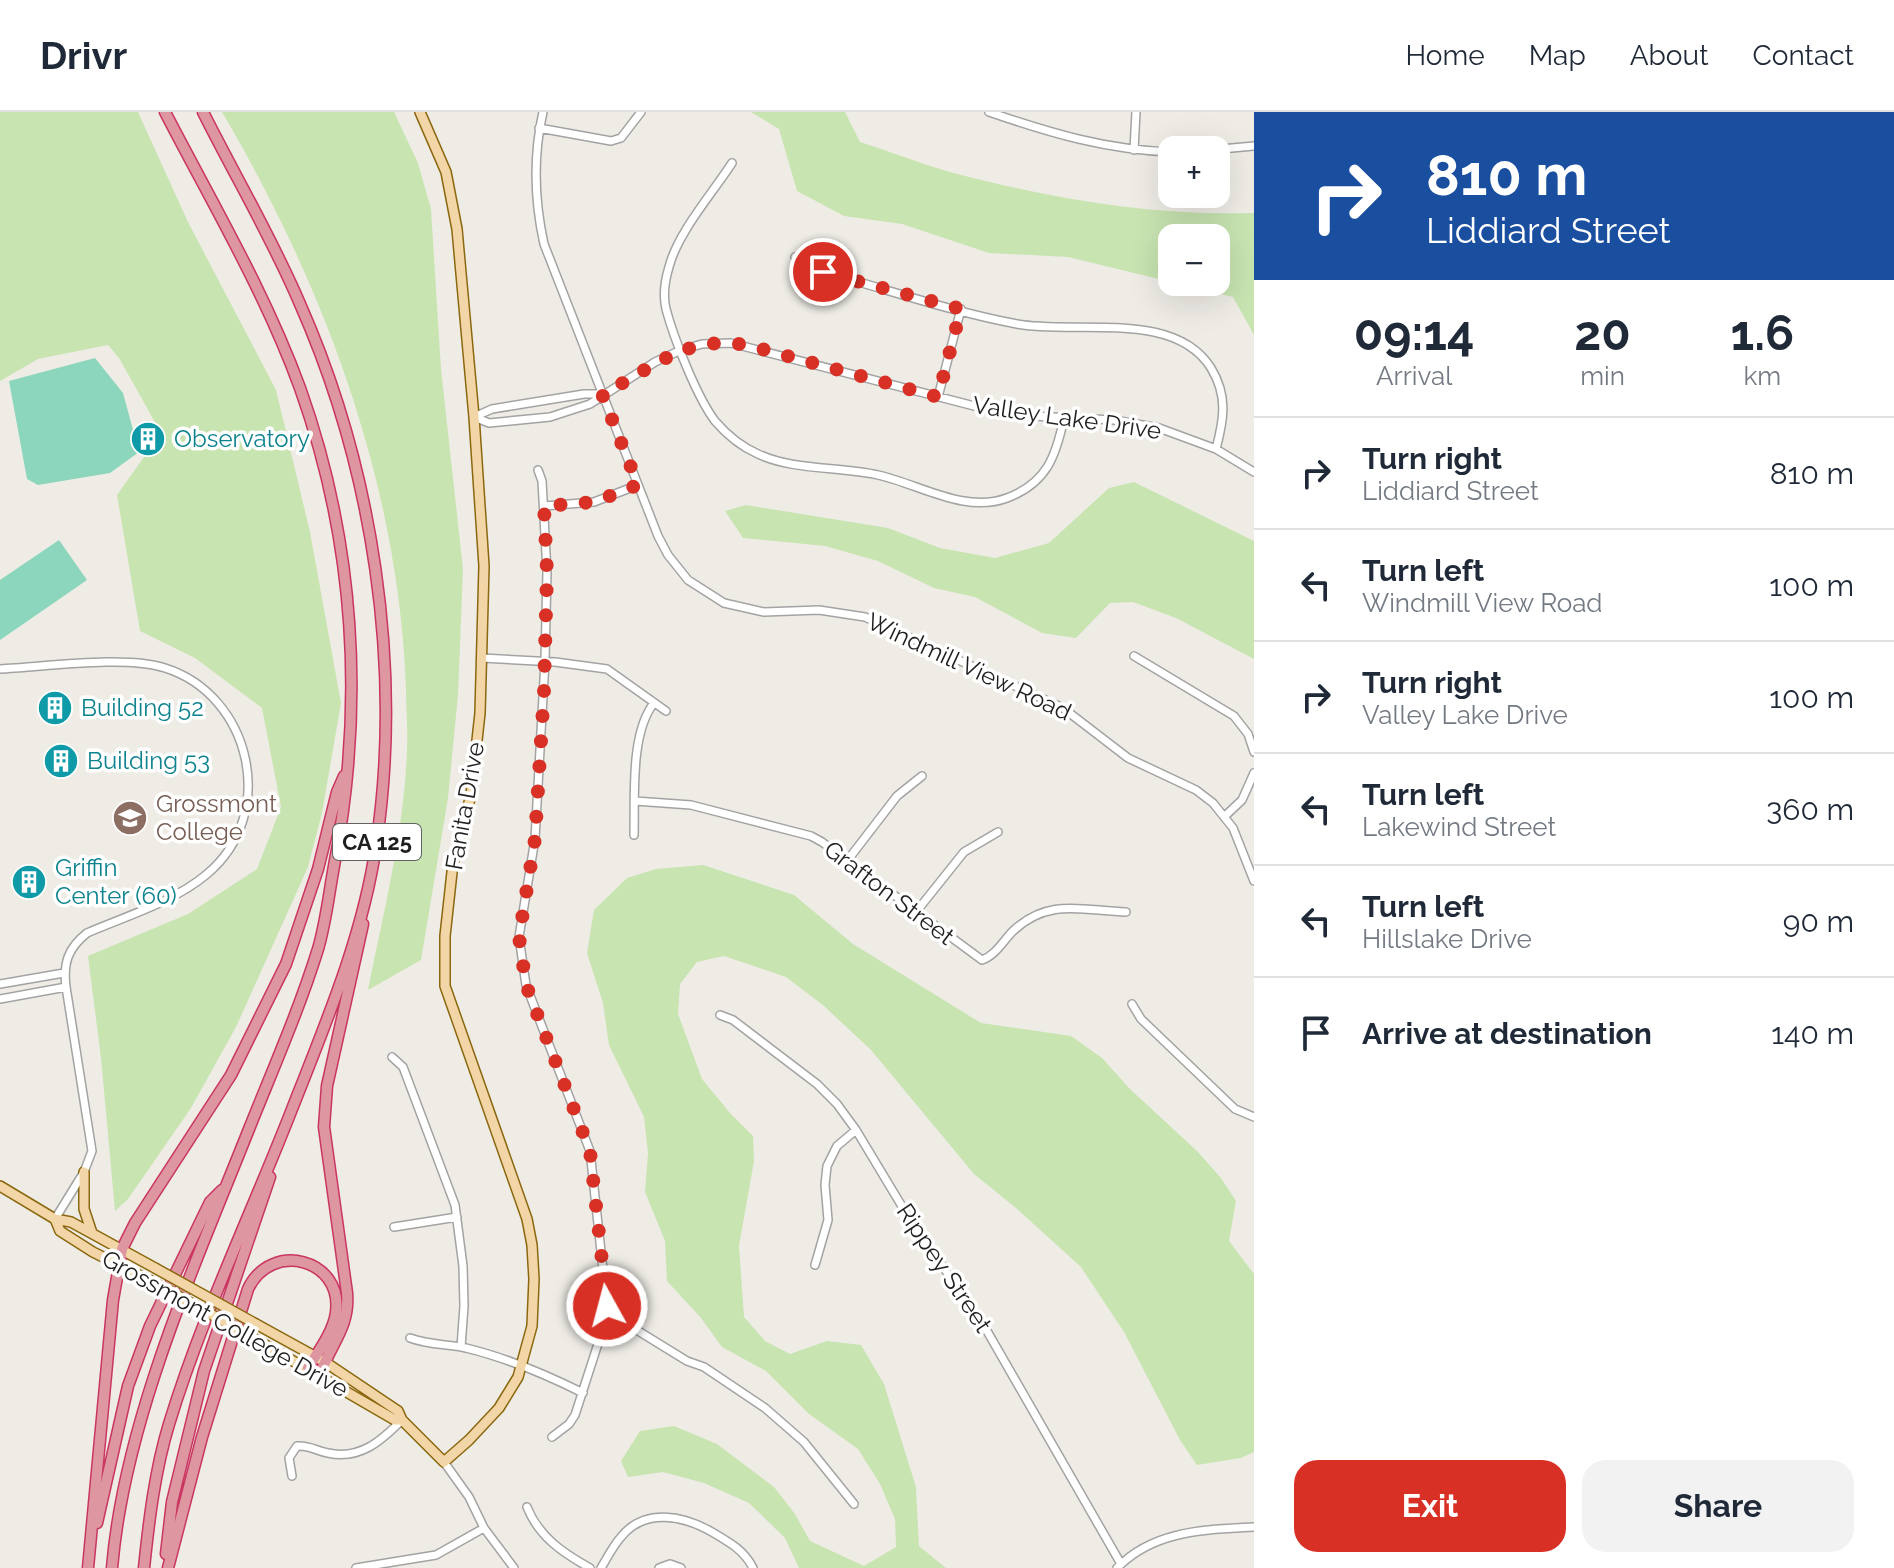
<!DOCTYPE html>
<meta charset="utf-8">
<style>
:root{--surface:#fff;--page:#f2f2f3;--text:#1f2937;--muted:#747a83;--line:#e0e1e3;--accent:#d93025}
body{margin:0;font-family:Raleway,sans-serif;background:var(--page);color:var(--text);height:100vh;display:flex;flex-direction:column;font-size:30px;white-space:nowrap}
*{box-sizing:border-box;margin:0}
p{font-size:26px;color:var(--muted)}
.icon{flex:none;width:44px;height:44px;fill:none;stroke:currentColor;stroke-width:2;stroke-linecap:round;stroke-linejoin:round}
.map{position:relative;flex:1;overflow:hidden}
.details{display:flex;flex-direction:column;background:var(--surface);width:640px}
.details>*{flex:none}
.guide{background:#1a4fa0;color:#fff;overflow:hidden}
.tools{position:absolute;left:1158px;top:24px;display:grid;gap:16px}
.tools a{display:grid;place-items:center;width:72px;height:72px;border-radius:16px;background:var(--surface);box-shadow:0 8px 32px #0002;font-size:40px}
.pin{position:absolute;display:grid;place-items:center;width:68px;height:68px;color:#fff;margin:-34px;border:4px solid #fff;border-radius:50%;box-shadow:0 2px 8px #0007}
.me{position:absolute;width:88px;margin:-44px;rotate:353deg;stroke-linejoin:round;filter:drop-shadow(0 0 6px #0008)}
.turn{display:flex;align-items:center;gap:28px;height:168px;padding:0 40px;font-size:36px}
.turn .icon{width:104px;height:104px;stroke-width:2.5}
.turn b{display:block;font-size:56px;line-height:68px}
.eta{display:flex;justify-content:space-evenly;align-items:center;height:136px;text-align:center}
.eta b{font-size:48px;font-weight:700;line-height:56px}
.button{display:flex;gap:16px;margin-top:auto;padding:16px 40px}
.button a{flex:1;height:92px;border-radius:24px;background:var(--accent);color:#fff;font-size:32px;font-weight:700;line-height:92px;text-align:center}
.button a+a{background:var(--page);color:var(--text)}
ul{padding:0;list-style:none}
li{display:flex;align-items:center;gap:24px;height:112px;padding:0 40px;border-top:2px solid var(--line)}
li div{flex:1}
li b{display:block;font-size:30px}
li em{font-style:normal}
header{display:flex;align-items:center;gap:48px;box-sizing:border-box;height:112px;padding:0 40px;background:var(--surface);border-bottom:2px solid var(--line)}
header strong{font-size:38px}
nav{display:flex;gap:44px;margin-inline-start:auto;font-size:28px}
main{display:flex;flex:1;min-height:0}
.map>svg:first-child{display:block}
.grass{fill:#c8e4b1;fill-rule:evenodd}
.pitch{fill:#8cd6bd}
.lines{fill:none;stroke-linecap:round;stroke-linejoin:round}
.minor-casing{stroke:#a3a3a3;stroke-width:10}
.major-casing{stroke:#8b680f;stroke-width:12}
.highway-casing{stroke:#ca3662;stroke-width:13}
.minor{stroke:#fff;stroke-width:7}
.major{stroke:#f3d6a7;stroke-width:9}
.highway{stroke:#de96a0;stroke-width:10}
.major-bridge-casing{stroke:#8b680f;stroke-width:12;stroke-linecap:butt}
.major-bridge{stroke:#f3d6a7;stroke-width:9}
.route{stroke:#d93025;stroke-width:14;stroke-dasharray:0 25.2}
.labels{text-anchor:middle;stroke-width:7;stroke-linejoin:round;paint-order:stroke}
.shield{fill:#fff;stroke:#626262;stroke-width:2}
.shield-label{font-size:22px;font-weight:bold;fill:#1f1f1f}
.street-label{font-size:24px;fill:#1f1f1f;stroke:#fff}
.culture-label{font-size:24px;fill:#0d838f;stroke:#fff;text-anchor:start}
.education-label{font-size:24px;fill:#785e54;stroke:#fff;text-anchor:start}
</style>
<header>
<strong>Drivr</strong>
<nav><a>Home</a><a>Map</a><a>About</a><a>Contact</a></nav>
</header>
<main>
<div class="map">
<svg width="1254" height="1456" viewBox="0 0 1254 1456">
<rect width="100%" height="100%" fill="#efece6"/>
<path class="grass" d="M0 0H138L188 110 276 278 310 420 341 591 322 701 308 755 236 915 191 996 128 1087 115 1099 101 946 88 844 188 802 257 757 281 695 262 596 195 546 140 519 117 383 161 321 119 246 108 233 38 247 0 269Z
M222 0H394L418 51 431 97 441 257 463 457 458 583 448 686 421 848 368 878C384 798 404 720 407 638 408 618 406 598 406 578 399 373 325 175 222 0Z
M751 0H845L860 30C895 41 929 55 965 64 1060 88 1156 104 1254 101V223L1233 185 1068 145 989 141 902 112 844 104 797 79 779 17ZM1216 126V170H1172V126Z
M1134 370 1254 429V547L1176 506 1133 490 1110 491 1076 526 1042 521 975 485 934 476 878 449 825 434 743 426 725 399 746 393 888 416 940 436 995 446 1049 431 1109 376Z
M703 753 794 783 853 832 981 911 1071 924 1102 946 1130 977 1198 1040 1221 1066 1236 1089 1229 1129 1254 1162V1340L1241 1346 1197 1353 1180 1328 1124 1220 1081 1155 1016 1096 974 1062 871 938 824 894 786 865 724 844 697 850 680 872 678 902 702 967 730 1001 753 1024 754 1049 739 1134 744 1205 765 1229 790 1242 827 1229 861 1233 884 1272 916 1375 919 1434 946 1456H799L785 1426 749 1391 704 1371 663 1360 628 1365 621 1349 640 1319 674 1314 717 1332 774 1375 795 1402 810 1429 864 1454 896 1435 895 1407 880 1372 858 1337 809 1302 766 1259 722 1235 701 1206 667 1169 665 1129 645 1080 648 1041 644 1005 609 933 603 891 587 841 594 798 627 766 656 757Z"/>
<path class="pitch" d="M95 246 123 281 139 340 110 361 38 373 27 367 9 269Z
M59 428 87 468 0 528V468Z"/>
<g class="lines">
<g class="minor-casing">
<path id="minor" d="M543 0C533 44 534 87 544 132L658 424 668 443 688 468 724 491 764 500 819 498 865 505 1063 596 1128 646 1196 678 1213 691 1233 716 1254 769
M989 0C1050 21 1107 38 1172 40
M539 16 611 29 621 26 641 0
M1134 38 1136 0
M1210 38 1254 34
M732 51C712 82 678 120 669 155 665 168 663 184 666 197 674 227 697 285 715 309 727 323 742 335 758 342 795 359 839 354 878 363 919 372 965 402 1007 386 1047 371 1056 344 1064 306
M795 145 823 160C887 177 952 200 1017 212 1076 223 1174 197 1211 256 1228 284 1224 307 1216 337
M938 285 961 197
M474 305 489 311 550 305 590 292 655 250 681 238 702 232 731 231 1009 303 1114 308 1159 316 1216 337 1254 360
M474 305 492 297 584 282H602
M538 358 542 369 547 460 545 549 535 727 519 825 526 873 590 1039 607 1194 605 1210 575 1303 569 1312 552 1325
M544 394 594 390 638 373
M1134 544 1234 604 1248 622 1254 640
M482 546 555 550 607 557 666 599
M0 557C44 555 125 543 165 556 251 583 279 702 207 762 174 790 126 804 87 821 68 836 63 851 66 875L92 1039 84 1060 55 1107
M635 689 691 693 811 724 822 730 982 848C996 843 1003 829 1013 819 1049 785 1084 799 1126 800
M1225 704 1242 688 1254 661
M634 723C635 685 630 621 654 591
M847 749 897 684 922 664
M916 800 964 740 998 720
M0 872 64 861
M0 887 66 875
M1132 892 1141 907 1235 997 1254 1005
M720 903 733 908 817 972 837 992 856 1018 909 1106 983 1212 1121 1452
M392 945 403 955 455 1093 463 1154 464 1194 461 1235
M394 1115 457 1105
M815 1153 828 1108 825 1073 827 1054 837 1034 856 1018
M605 1210 635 1217 687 1249 704 1255 765 1296 804 1330 854 1392
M410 1226C429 1233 447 1232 466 1236 507 1246 545 1262 583 1281
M444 1350 469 1385 484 1416 514 1456
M292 1364 289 1346 297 1334C310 1333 316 1339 328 1341 360 1348 381 1329 402 1308
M527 1395C539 1425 563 1441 590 1456
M356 1456 436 1443 484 1416
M601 1456C607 1446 613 1434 621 1425 645 1395 684 1404 712 1420 729 1430 744 1438 753 1456
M659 1456 670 1452 681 1456
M1117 1456C1154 1418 1204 1418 1254 1415"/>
</g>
<g class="major-casing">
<path id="major" d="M84 1060V1097L92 1121
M0 1074 55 1107 71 1110 155 1156
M55 1107 60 1119 93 1140 149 1168
M256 1212 325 1250 398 1299 402 1308 444 1350 469 1328 499 1296 518 1265 532 1214 534 1167 532 1133 527 1107 445 874V824L453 751 471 683 480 601 484 454 474 305 457 117 446 60 420 0
M236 1216 395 1308H402"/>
</g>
<g class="highway-casing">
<path id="highway" d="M320 1263C330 1232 350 1216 347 1181L324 1015 327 974 363 812
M97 1411 128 1274 150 1214 210 1090 222 1078
M166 1442 172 1390 204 1259 270 1065
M88 1456 113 1188 122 1137 135 1111 231 963 286 852 318 757 337 680 344 664
M112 1456C124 1310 195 1153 249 1017 273 957 299 898 318 837 326 810 329 781 334 754 365 593 355 430 300 276 265 180 212 91 165 0
M144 1456C149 1408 155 1358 169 1312 202 1204 251 1102 292 997 325 913 363 824 376 734 403 555 373 357 300 192 272 126 235 64 203 0
M168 1456 202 1325 248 1177C271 1128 343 1147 336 1200 334 1219 318 1240 308 1256"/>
</g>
<use href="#minor" class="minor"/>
<use href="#major" class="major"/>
<use href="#highway" class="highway"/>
<g class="major-bridge-casing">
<path id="major-bridge" d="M155 1156 256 1212
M149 1168 236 1216"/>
</g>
<use href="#major-bridge" class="major-bridge"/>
</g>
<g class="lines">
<path class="route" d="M607 1194 590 1039 526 873 519 825 535 727 544 579 547 460 544 394 594 390 638 373 602 282C655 256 682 223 747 233L938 285 961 197 823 160"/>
</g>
<defs>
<g id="building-disc" transform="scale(1.8)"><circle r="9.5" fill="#0f9aa8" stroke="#fff"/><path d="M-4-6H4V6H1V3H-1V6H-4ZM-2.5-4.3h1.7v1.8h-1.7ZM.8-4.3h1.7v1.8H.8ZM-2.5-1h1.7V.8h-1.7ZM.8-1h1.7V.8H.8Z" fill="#fff"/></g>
<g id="university-disc" transform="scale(1.8)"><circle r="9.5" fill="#8d6e63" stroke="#fff"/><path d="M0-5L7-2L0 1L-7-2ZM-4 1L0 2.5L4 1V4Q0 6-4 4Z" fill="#fff"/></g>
</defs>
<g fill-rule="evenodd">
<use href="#building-disc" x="148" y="327"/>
<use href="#building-disc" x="55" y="596"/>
<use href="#building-disc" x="61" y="649"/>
<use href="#university-disc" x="130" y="706"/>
<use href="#building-disc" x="29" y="770"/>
</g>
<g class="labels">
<rect class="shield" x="333" y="712" width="88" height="36" rx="6"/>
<g class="shield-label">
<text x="377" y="738">CA 125</text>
</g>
<g class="street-label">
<text transform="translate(1067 306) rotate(8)" y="8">Valley Lake Drive</text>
<text transform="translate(969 555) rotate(25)" y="8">Windmill View Road</text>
<text transform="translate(465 694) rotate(-80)" y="8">Fanita Drive</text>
<text transform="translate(889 781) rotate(37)" y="8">Grafton Street</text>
<text transform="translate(944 1156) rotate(56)" y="8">Rippey Street</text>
<text transform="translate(225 1212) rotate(29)" y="8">Grossmont College Drive</text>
</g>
<g class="culture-label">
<text x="174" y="335">Observatory</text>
<text x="81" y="604">Building 52</text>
<text x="87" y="657">Building 53</text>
<text x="55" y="764">Griffin<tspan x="55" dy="28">Center (60)</tspan></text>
</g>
<g class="education-label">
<text x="156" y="700">Grossmont<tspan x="156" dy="28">College</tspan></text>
</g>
</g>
</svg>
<div class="tools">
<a>+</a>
<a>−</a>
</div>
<div class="pin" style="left:823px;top:160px;background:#d93025"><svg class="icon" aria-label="arrive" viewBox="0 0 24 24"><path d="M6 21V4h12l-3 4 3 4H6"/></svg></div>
<svg class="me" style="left:607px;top:1194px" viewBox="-20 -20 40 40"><circle r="17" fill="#d93025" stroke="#fff" stroke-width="3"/><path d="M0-11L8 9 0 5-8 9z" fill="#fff"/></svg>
</div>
<section class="details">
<div class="guide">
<div class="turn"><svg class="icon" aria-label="right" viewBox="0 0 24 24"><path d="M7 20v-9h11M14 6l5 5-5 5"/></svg><div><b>810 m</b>Liddiard Street</div></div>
</div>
<div class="eta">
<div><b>09:14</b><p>Arrival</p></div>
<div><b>20</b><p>min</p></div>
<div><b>1.6</b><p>km</p></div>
</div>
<ul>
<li><svg class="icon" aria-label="right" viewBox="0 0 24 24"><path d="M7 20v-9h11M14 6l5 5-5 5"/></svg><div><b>Turn right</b><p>Liddiard Street</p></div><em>810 m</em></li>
<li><svg class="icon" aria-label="left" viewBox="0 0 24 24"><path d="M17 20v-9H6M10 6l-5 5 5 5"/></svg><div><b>Turn left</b><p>Windmill View Road</p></div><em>100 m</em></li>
<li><svg class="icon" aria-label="right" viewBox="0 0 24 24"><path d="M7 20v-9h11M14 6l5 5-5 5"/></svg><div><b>Turn right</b><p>Valley Lake Drive</p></div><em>100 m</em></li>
<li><svg class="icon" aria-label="left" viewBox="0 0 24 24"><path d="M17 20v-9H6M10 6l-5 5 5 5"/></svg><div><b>Turn left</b><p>Lakewind Street</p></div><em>360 m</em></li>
<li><svg class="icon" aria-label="left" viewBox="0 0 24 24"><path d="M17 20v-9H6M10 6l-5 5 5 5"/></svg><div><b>Turn left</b><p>Hillslake Drive</p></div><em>90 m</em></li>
<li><svg class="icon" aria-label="arrive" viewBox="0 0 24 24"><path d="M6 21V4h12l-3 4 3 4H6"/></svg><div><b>Arrive at destination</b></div><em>140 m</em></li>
</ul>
<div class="button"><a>Exit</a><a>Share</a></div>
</section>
</main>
